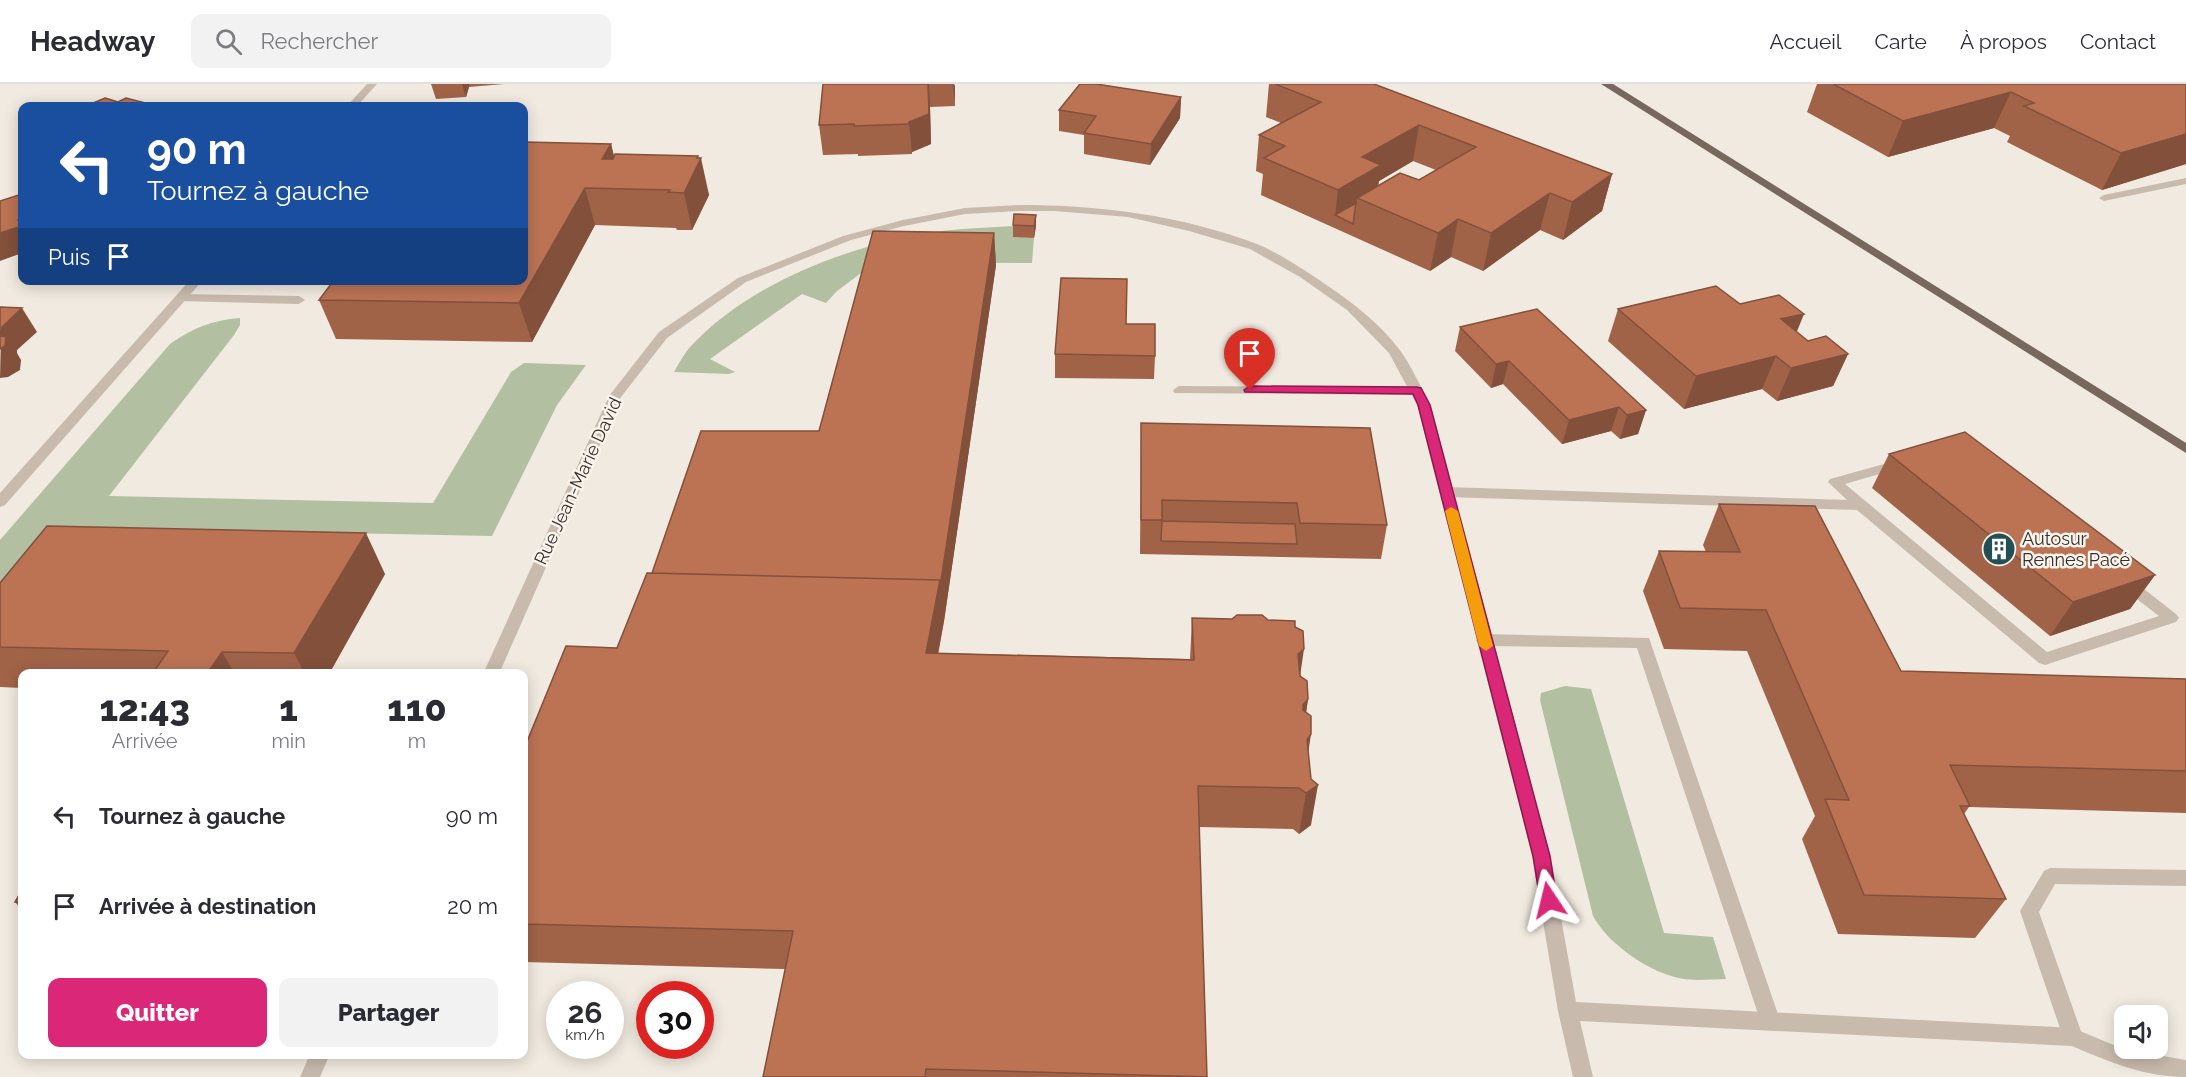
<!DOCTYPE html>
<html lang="fr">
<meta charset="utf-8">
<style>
:root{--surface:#fff;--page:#f2f2f3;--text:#2b2b33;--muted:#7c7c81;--line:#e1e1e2;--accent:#db2777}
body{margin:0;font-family:Raleway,sans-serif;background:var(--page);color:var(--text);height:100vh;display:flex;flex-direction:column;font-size:22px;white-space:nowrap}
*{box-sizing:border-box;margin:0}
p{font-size:20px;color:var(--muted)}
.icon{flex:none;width:33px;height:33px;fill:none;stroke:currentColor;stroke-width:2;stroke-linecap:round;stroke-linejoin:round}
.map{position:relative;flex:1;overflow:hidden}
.sheet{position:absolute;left:18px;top:585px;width:510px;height:390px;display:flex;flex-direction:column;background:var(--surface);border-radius:12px;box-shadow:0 3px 15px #0003}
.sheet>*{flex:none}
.banner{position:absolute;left:18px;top:18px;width:510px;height:183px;border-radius:12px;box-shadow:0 3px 15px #0003;background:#1a4fa0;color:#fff;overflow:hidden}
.buttons{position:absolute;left:2114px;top:921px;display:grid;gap:12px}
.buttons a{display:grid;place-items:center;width:54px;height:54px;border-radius:12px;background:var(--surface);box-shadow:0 3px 15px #0003;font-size:30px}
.speed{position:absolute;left:546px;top:897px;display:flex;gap:12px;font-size:30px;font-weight:700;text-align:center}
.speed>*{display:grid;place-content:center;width:78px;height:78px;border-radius:50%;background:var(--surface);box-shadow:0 3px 15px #0003;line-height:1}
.speed small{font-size:15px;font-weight:400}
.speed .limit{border:9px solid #d22;background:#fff;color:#111}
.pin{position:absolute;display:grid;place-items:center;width:51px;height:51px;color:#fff;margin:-62px -26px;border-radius:50% 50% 50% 0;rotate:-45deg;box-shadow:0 0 6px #0007}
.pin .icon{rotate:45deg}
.me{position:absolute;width:66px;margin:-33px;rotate:350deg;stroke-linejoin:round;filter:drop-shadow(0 0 4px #0008)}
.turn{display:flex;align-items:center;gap:21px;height:126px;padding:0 30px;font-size:27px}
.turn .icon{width:78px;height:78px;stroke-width:2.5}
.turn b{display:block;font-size:42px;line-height:51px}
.then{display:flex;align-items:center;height:57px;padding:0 30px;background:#0003;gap:12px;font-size:22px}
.eta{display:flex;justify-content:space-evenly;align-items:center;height:102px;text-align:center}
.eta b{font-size:36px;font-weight:800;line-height:42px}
.primary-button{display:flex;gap:12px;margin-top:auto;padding:12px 30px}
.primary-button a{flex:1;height:69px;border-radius:12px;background:var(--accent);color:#fff;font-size:24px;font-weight:800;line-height:69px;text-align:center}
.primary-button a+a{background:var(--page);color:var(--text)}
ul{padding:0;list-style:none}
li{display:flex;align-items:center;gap:18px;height:90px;padding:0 30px}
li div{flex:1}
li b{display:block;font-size:22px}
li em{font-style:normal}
header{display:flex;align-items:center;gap:36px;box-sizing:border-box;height:84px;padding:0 30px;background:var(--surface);border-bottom:2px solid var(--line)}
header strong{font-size:28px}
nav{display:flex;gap:33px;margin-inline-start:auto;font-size:21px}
.search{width:420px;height:54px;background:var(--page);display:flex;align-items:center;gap:15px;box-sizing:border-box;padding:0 21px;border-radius:12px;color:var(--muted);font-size:22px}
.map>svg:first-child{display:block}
.green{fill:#b3bfa1}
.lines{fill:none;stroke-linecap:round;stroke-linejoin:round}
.service{fill:#c8bbad;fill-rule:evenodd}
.minor{fill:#c8bbad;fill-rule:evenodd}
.tertiary{fill:#c8bbad;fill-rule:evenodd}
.primary{fill:#77675d;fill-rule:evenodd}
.wall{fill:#a16348;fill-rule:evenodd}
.shaded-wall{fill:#83503b}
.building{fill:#bb7354;stroke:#83503b;stroke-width:1.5}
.route{fill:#db2777;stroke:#8e194d;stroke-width:1.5}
.slow{fill:#f59e0b}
.labels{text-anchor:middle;stroke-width:5;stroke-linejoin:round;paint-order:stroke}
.street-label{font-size:18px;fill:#372f2b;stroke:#f9f4ec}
.poi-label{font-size:18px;fill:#372f2b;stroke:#f9f4ec;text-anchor:start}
</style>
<header>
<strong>Headway</strong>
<div class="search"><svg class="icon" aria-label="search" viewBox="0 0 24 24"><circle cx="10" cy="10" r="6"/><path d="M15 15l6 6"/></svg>Rechercher</div>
<nav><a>Accueil</a><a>Carte</a><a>À propos</a><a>Contact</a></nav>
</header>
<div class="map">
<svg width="2186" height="993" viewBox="0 0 2186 993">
<rect width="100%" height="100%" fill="#f1eae0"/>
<path class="green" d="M1015 142 1014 153 1034 154 1032 179 876 178 837 207 826 219 802 210 710 275 735 288 729 290 674 288C679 280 684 269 691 262 745 204 830 170 905 153 941 145 978 144 1015 142Z
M240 234V241L234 251 109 412 433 419 511 288 524 279 586 281 557 321 492 452 52 443 0 506V456L170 260C193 244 212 236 240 234Z
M1565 602 1591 605 1664 849 1713 853 1726 895C1713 895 1697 897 1684 895 1651 890 1609 861 1593 832L1540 616 1541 609Z"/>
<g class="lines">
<path class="service" d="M2186 94V100L2104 117 2099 114 2104 111Z
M182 210 299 212 305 216 299 220 178 217 176 214Z
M1179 302 1417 303 1423 307 1417 311 1174 309 1173 306Z
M1902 375 1909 379 1907 382 1845 400 2047 568 2159 532 2120 502 2117 498 2125 493 2130 494 2176 530 2179 534 2176 538 2045 581 2039 579 1857 426 1446 413 1439 408 1446 403 1847 416 1828 398 1830 395Z
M1484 550 1649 554 1780 936 1777 942 1770 945 1763 942 1760 936 1637 564 1484 562 1478 560 1476 556 1478 552Z
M2050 784 2186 786V802L2055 800 2039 828 2083 953 2080 960 2073 962 2066 960 2063 953 2020 827 2044 787Z"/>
<path class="minor" d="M1019 121C1099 121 1181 131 1257 160 1281 170 1306 187 1328 202 1353 219 1380 240 1399 265 1412 282 1420 303 1431 321L1550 772 1576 918 2073 944 2123 965 2186 976V993C2145 993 2109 978 2072 962L1580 937 1593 993H1573L1558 927 1532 772 1417 321 1389 269 1347 226 1300 193 1250 165 1189 147 1128 133 1054 127H1019L965 130 904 142 851 156 746 198 667 254 621 313 499 590H483L609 312 659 248 738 194 843 152 903 136 965 124Z
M310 970H330L320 993H300Z"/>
<path class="tertiary" d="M367 0H377L357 22H347Z
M190 196H203L5 421 0 423V409Z"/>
<path class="primary" d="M1601 0H1613L2186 359V369Z"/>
</g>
<path class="wall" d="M431 0H504L469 3 466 13 436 15Z
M823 0H954L955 22 930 23 931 60 912 68V70L858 72V70L823 71 819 41Z
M1269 0H1374L1612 90 1602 127 1563 156 1540 146 1483 187 1451 173 1430 187 1261 111 1263 90 1256 87 1259 51 1281 39 1266 33ZM1413 77 1436 86 1419 96 1378 102 1379 97Z
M1817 0H2186V80L2102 106 2007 58 2010 52 1994 44 1888 73 1807 28Z
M1181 13 1180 34 1150 81 1084 70V51L1059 47V26Z
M611 60 614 73 698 74 709 111 692 146H677L676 144 595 141 532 258 336 255 319 216Z
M1014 130 1036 142 1034 154 1013 153V141Z
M994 149 996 181 944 537 938 569 1190 575 1192 534 1300 590 1308 615 1306 629 1311 741 1299 750 1293 745 1199 743 1207 993H763L785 885 524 878V665L617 564 652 489 819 347Z
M1740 220 1796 248 1808 257 1848 270 1833 302 1777 317 1762 305 1684 325 1608 257 1618 225Z
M1126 240 1155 272 1154 295 1055 294V270Z
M1460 243 1646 326 1638 350 1620 355 1611 347 1562 360 1503 300 1491 304 1455 267Z
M1141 339 1387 441 1381 475 1140 470Z
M1889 370 2155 491 2130 525 2050 552 1872 404Z
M1719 420 1901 587 2186 595V729L1969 723 1964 730 2006 815 1975 854 1838 850 1802 755 1815 732 1747 567 1664 565 1643 507 1659 467 1706 468 1703 461Z
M385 490 329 590H22V604L0 603V499Z
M22 806V826L15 818Z"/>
<path class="shaded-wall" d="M462 0H469V3L466 13Z
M929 0 930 23 931 60 912 68V70L909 38Z
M953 0H954L955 2V22Z
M2011 8 1994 44 1888 73 1903 37Z
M1181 13 1180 34 1150 81 1151 60Z
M1419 41 1413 77 1379 97 1375 117 1357 114 1354 130 1335 132 1338 106 1362 73Z
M2186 50V80L2102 106 2121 69Z
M611 60 620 96 602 75Z
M698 72 699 78 701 74 709 111 692 146 684 109Z
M1612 90 1602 127 1563 156 1572 118Z
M585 104 595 141 532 258 519 219Z
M1550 109 1540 146 1483 187 1491 149Z
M1036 131V142L1034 154V142Z
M22 134V169L0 177V149L18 136Z
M1458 135 1451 173 1430 187 1438 149Z
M994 149 996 181 944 537 931 610 926 569Z
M22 224 37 248 17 266V269L21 276 20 286 8 293 0 294 1 252 2 243Z
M1804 230 1791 262 1781 235Z
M1848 270 1833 302 1777 317 1791 284Z
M1776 272 1762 305 1684 325 1696 292Z
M1509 277 1503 300 1491 304 1496 280Z
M1619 323 1611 347 1562 360 1569 336Z
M1646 326 1638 350 1620 355 1627 331Z
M366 449 385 490 329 590H305L294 569Z
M2155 491 2130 525 2050 552 2073 518Z
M1304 565 1298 606V570Z
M222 568 235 590H211L209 587Z
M1308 615 1302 656 1303 621Z
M1311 650 1305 691 1307 656Z
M1318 701 1311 741 1299 750 1306 709Z"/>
<path class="building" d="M823 0H928L929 30 909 38V40L854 42V40L819 41Z
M1080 0H1096L1181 13 1151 60 1084 49 1096 32 1059 26Z
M1275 0H1374L1612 90 1572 118 1550 109 1491 149 1458 135 1438 149 1357 114 1400 89 1419 96 1476 63 1419 41 1362 73 1381 81 1338 106 1264 74 1285 62 1259 51 1321 18Z
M1833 0H2186V50L2121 69 2024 22 2034 19 2011 8 1903 37Z
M105 14 118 18 126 14 157 22H86Z
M524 58 611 60 602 75H613L615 70 698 72 697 74H701L684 109 668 108 670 106 585 104 519 219 319 216 334 196H524Z
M22 110V134L18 136 22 142 0 149V117Z
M1356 119 1353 140 1335 131Z
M1014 130 1036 131 1034 142 1013 141Z
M873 147 994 149 940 503V496L652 489 701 347H819Z
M1061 194 1127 195 1126 240H1155V272L1055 270Z
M1716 202 1740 220 1779 211 1804 230 1781 235 1808 257 1826 252 1848 270 1791 284 1776 272 1696 292 1618 225Z
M0 223 22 224 2 243 1 252 6 253 5 262 0 265Z
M1537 225 1646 326 1627 331 1619 323 1569 336 1509 277 1496 280 1460 243Z
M1141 339 1370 344 1387 441 1300 439 1297 419 1162 416V436H1141Z
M1965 348 2155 491 2073 518 1889 370Z
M1719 420 1815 422 1901 587 2186 595V687L1950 681 1970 722H1960L2006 815 1864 811 1825 715 1849 716 1766 526 1680 524 1659 467 1740 468Z
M1162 437 1295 440 1297 460 1161 457Z
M47 442 366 449 294 569 222 568 209 587 155 586 168 567 0 563V499Z
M647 489 940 496 926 569 1194 576 1192 534 1232 535 1237 531H1262L1268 536 1295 537V543L1303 547 1304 565 1298 570 1300 592 1307 597 1308 615 1303 621V626L1311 632V650L1307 656 1311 695 1318 701 1306 709 1299 704 1198 702 1207 993 926 985 925 993H763L793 847 524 840V665L566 562 617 564Z
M22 806V818H15Z"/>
<path class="route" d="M1250 302 1417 303 1421 304 1430 321 1550 772 1557 816 1555 821 1549 823 1543 821 1540 816 1533 772 1418 321 1413 310 1245 308 1244 306Z"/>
<path class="slow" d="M1451 423 1458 427 1493 562 1486 567 1479 562 1445 427Z"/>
<defs>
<g id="building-disc" transform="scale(1.725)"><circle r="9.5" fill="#244f55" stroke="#f9f4ec"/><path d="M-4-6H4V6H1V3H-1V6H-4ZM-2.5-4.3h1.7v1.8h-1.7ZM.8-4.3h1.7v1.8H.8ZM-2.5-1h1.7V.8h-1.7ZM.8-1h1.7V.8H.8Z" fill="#fff"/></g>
</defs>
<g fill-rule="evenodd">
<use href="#building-disc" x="1999" y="465"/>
</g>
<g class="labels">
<g class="street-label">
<text transform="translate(578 397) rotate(-65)" y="6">Rue Jean-Marie David</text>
</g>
<g class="poi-label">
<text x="2022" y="461">Autosur<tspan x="2022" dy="21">Rennes Pacé</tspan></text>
</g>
</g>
</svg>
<div class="buttons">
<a><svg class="icon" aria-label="sound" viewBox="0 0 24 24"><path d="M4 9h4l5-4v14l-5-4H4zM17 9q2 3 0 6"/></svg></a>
</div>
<div class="speed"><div>26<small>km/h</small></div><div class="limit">30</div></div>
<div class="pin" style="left:1250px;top:306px;background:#d93025"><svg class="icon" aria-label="arrive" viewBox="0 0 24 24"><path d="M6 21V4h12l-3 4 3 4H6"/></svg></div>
<svg class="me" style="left:1549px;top:816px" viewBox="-20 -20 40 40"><path d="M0-17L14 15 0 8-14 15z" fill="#db2777" stroke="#fff" stroke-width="4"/></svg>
<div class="banner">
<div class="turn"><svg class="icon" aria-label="left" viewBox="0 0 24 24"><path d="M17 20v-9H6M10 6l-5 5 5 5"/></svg><div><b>90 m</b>Tournez à gauche</div></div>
<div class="then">Puis<svg class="icon" aria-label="arrive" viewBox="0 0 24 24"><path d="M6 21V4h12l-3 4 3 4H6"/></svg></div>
</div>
<section class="sheet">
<div class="eta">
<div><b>12:43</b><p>Arrivée</p></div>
<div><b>1</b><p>min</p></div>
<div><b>110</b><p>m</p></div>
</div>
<ul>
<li><svg class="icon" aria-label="left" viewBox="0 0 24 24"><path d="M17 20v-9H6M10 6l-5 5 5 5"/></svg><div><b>Tournez à gauche</b></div><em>90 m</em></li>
<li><svg class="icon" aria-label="arrive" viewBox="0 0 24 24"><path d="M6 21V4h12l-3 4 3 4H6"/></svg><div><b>Arrivée à destination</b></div><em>20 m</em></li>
</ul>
<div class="primary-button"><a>Quitter</a><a>Partager</a></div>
</section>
</div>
